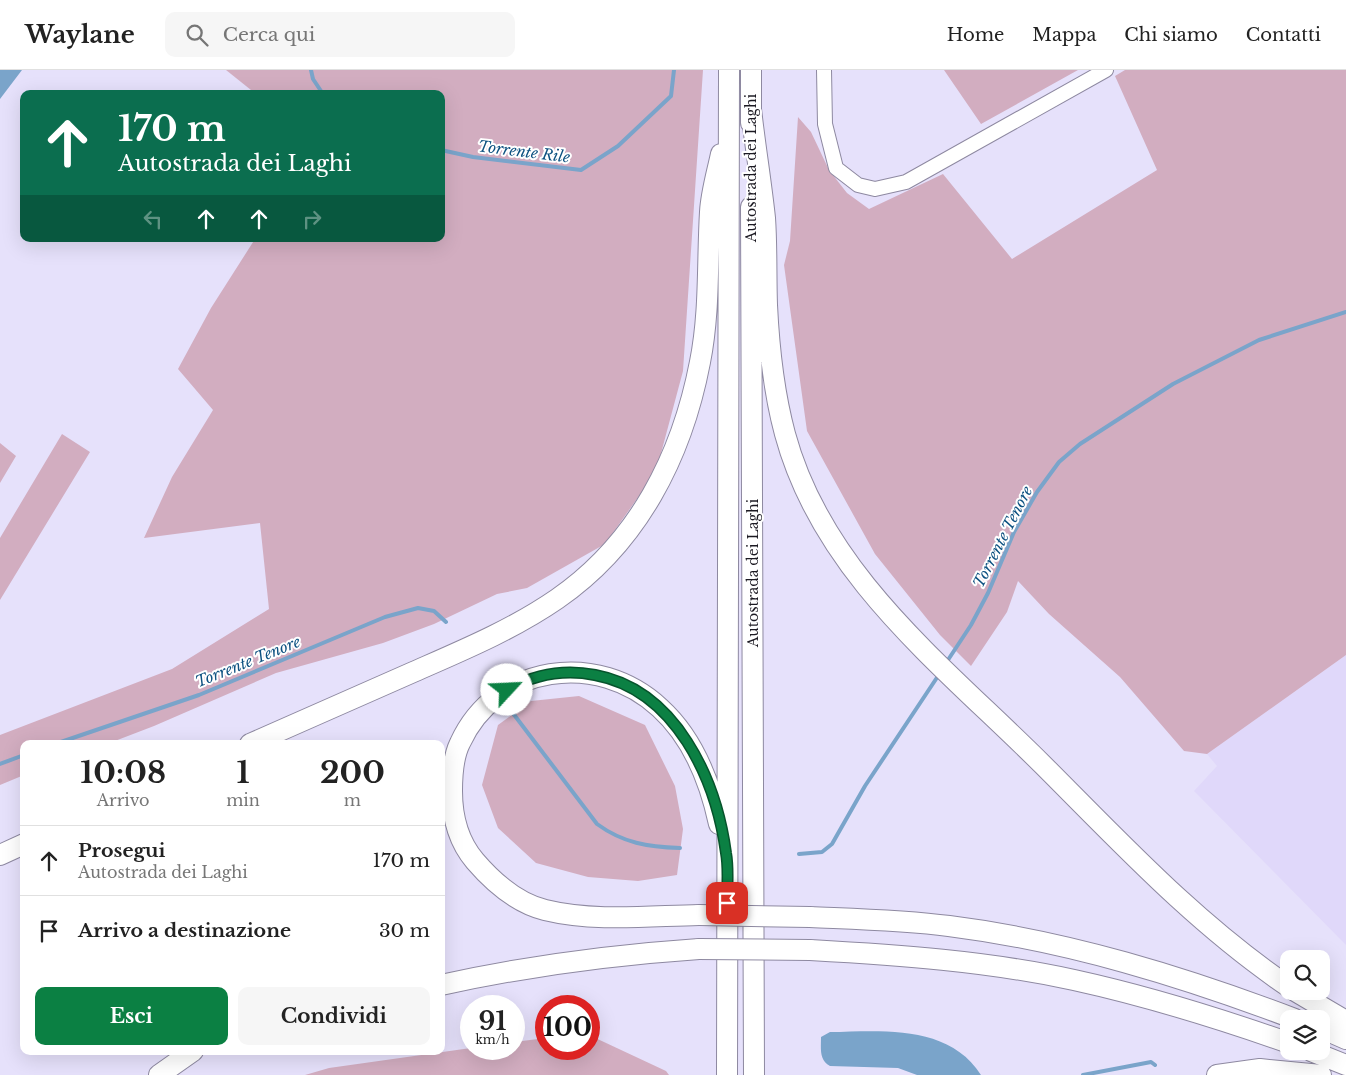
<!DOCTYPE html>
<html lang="it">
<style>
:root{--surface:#fff;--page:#f6f6f6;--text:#222;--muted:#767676;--line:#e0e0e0;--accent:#0b8043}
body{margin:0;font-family:"Libre Baskerville",serif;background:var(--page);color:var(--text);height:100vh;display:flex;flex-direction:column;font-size:19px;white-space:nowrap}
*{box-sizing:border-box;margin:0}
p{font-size:16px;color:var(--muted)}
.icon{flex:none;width:28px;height:28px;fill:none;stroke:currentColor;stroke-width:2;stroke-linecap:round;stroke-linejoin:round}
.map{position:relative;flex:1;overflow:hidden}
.side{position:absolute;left:20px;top:670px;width:425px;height:315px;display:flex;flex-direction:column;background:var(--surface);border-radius:10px;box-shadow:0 5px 20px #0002}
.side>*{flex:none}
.hud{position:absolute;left:20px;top:20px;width:425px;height:152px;border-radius:10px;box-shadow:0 5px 20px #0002;background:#0b6e4f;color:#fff;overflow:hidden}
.buttons{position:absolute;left:1280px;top:880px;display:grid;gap:10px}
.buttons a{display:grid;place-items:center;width:50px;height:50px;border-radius:10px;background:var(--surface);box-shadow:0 5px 20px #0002;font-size:25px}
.speed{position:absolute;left:460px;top:925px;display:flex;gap:10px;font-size:25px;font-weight:700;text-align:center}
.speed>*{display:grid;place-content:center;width:65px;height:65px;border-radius:50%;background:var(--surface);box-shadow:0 5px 20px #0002;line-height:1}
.speed small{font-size:12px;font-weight:400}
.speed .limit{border:8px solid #d22;background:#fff;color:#111}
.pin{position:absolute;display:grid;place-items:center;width:42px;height:42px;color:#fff;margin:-21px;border-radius:10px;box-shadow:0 2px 8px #0006}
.me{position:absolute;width:55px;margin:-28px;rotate:65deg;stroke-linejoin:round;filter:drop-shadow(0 0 4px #0008)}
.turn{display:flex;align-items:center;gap:18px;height:105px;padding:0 15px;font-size:22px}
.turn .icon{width:65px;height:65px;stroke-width:2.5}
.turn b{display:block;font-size:35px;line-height:42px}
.lanes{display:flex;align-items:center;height:48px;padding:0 15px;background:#0003;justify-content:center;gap:25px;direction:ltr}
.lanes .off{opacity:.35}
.eta{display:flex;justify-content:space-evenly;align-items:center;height:85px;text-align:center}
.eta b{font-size:30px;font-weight:700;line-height:35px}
.button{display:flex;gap:10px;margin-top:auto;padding:10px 15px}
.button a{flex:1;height:58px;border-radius:10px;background:var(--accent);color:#fff;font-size:20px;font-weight:700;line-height:58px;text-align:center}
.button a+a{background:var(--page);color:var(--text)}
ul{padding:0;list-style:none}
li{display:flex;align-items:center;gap:15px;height:70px;padding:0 15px;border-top:1px solid var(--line)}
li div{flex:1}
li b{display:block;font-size:19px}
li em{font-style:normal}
header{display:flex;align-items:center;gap:30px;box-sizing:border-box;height:70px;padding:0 25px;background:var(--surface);border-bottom:1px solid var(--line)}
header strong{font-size:24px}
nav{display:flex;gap:28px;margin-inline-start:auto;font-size:18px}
.search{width:350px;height:45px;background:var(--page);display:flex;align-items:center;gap:12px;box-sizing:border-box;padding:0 18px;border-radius:10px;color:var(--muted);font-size:19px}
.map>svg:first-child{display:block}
.built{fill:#e0d8fa}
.green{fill:#d2adc0}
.water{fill:#7aa4ca}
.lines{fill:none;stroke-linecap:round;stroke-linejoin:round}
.stream{stroke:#7aa4ca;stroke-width:4}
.minor-casing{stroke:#8e89a1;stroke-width:16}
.highway-casing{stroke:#8e89a1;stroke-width:22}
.minor{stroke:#fff;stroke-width:14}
.highway{stroke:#fff;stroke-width:20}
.highway-bridge-casing{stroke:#8e89a1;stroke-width:22;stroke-linecap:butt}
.highway-bridge{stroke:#fff;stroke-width:20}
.route-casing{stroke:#07532c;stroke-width:12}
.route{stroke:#0b8043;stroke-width:9}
.labels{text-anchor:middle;stroke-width:4;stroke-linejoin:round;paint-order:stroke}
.street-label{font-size:14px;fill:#1b1922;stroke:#fff}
.water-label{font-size:15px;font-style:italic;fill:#0d5181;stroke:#fff}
</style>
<header>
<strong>Waylane</strong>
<div class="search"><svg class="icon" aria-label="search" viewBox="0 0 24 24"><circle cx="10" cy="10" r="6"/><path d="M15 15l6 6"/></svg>Cerca qui</div>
<nav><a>Home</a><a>Mappa</a><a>Chi siamo</a><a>Contatti</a></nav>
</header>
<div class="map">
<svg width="1346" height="1005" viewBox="0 0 1346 1005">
<rect width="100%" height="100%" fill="#e6e1fb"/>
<path class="built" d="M1346 585V875L1194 721 1217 696 1207 684Z"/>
<path class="green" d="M226 0H703L683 301 656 402 605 474 527 518 497 524 434 554 383 573 276 603 154 656 107 674H24V705L0 715V665L172 599 269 539 260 453 144 468 172 407 213 340 178 299 211 238 255 169H441V24H256Z
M944 0H1078L981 54Z
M1125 0H1346V585L1207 684 1184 681 1120 607 1049 544 1018 511 1007 542 971 596 940 565 875 484 807 361 784 195 790 171 798 47 811 62 829 100 847 123 869 139 943 104 1012 189 1157 100 1115 6Z
M62 364 90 382 0 530V468Z
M0 373 16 386 0 413Z
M579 626 645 655 675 716 683 759 677 805 638 811 588 807 536 793 498 758 482 715 498 655 531 631Z
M589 965 666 1001 669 1005H305L329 998 471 978 514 979V972L546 968V979H589Z"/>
<path class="water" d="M0 0H22L0 29Z
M830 962C882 961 949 954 981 1005H917L898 998 830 996C819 990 821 979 821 967Z"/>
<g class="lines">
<path class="stream" d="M311 0 313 9 323 24
M441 80 473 87 581 100 618 76 671 26 674 0
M946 593 971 555 988 523 1014 462 1037 422 1059 392 1080 374 1173 314 1259 270 1346 242
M512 642 597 754C623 773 648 777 680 778
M55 674 199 625 385 547 418 538 434 541 446 552
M0 694 24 685
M799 784 822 782 832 774 865 716 940 603
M1083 1005 1151 992 1155 995"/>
<g class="minor-casing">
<path id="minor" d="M824 0 825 54 836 98 858 115 875 119 906 112 1106 0"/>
</g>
<g class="highway-casing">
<path id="highway" d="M751 0V53
M751 39C755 75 761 111 765 148 767 176 766 206 767 235 769 277 774 323 785 364 823 505 944 596 1043 695 1121 773 1196 854 1289 917
M751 137 754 1005
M250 674C304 650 358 626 411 603 461 581 512 560 557 529 638 473 682 386 700 292 710 242 707 192 710 142 711 123 717 103 721 84
M0 785 24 774
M699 845C648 846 594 852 545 840 517 833 493 812 475 791 458 771 452 747 452 721 452 706 453 687 460 673 496 594 598 580 660 638 692 667 710 712 719 754
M810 847C856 849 903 850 949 856 1068 871 1184 907 1295 949
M810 880C898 885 987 891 1074 910 1147 926 1218 948 1289 973
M441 915C527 896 611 885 699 879
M1295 921 1346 951
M1321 958 1346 969
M1311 981 1346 995
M159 1005 193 981
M727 1005 729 0
M1217 1005 1260 999 1321 1005"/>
</g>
<use href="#minor" class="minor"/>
<use href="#highway" class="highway"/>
<g class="highway-bridge-casing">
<path id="highway-bridge" d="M699 845 810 847
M699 879 810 880"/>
</g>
<use href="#highway-bridge" class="highway-bridge"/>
</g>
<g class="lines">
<g class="route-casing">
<path id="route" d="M507 620C535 604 564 599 595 605 676 620 716 709 726 783 729 799 727 817 727 833"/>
</g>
<use href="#route" class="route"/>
</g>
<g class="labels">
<g class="street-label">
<text transform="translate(751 98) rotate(-90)" y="5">Autostrada dei Laghi</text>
<text transform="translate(753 503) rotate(-90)" y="5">Autostrada dei Laghi</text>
</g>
<g class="water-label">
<text transform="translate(524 82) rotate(7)" y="5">Torrente Rile</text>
<text transform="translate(1003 467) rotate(-63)" y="5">Torrente Tenore</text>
<text transform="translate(248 592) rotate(-22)" y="5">Torrente Tenore</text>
</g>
</g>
</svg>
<div class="buttons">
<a><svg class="icon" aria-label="search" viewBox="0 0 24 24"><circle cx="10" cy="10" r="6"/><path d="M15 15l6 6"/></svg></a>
<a><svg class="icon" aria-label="layers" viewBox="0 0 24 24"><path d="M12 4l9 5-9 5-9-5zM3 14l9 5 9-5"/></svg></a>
</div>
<div class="speed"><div>91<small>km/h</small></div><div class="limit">100</div></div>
<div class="pin" style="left:727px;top:833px;background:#d93025"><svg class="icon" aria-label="arrive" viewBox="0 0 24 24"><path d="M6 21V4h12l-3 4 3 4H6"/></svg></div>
<svg class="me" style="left:507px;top:620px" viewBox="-20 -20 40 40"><circle r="19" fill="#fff"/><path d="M0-13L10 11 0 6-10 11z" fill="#0b8043"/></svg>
<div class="hud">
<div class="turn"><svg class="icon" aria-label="ahead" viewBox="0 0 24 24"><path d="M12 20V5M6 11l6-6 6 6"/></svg><div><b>170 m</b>Autostrada dei Laghi</div></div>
<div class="lanes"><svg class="icon off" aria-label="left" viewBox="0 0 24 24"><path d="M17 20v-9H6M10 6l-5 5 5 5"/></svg><svg class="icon" aria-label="ahead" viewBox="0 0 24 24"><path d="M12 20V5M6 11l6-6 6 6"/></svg><svg class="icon" aria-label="ahead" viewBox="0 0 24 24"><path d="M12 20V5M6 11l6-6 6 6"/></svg><svg class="icon off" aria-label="right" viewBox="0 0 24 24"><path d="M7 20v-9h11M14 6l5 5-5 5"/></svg></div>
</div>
<section class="side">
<div class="eta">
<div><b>10:08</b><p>Arrivo</p></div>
<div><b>1</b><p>min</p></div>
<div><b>200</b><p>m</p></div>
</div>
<ul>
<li><svg class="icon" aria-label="ahead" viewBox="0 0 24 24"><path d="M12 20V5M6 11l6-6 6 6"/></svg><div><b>Prosegui</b><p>Autostrada dei Laghi</p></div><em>170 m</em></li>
<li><svg class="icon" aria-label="arrive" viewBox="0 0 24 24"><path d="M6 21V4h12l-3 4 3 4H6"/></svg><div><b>Arrivo a destinazione</b></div><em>30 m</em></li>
</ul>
<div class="button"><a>Esci</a><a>Condividi</a></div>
</section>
</div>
